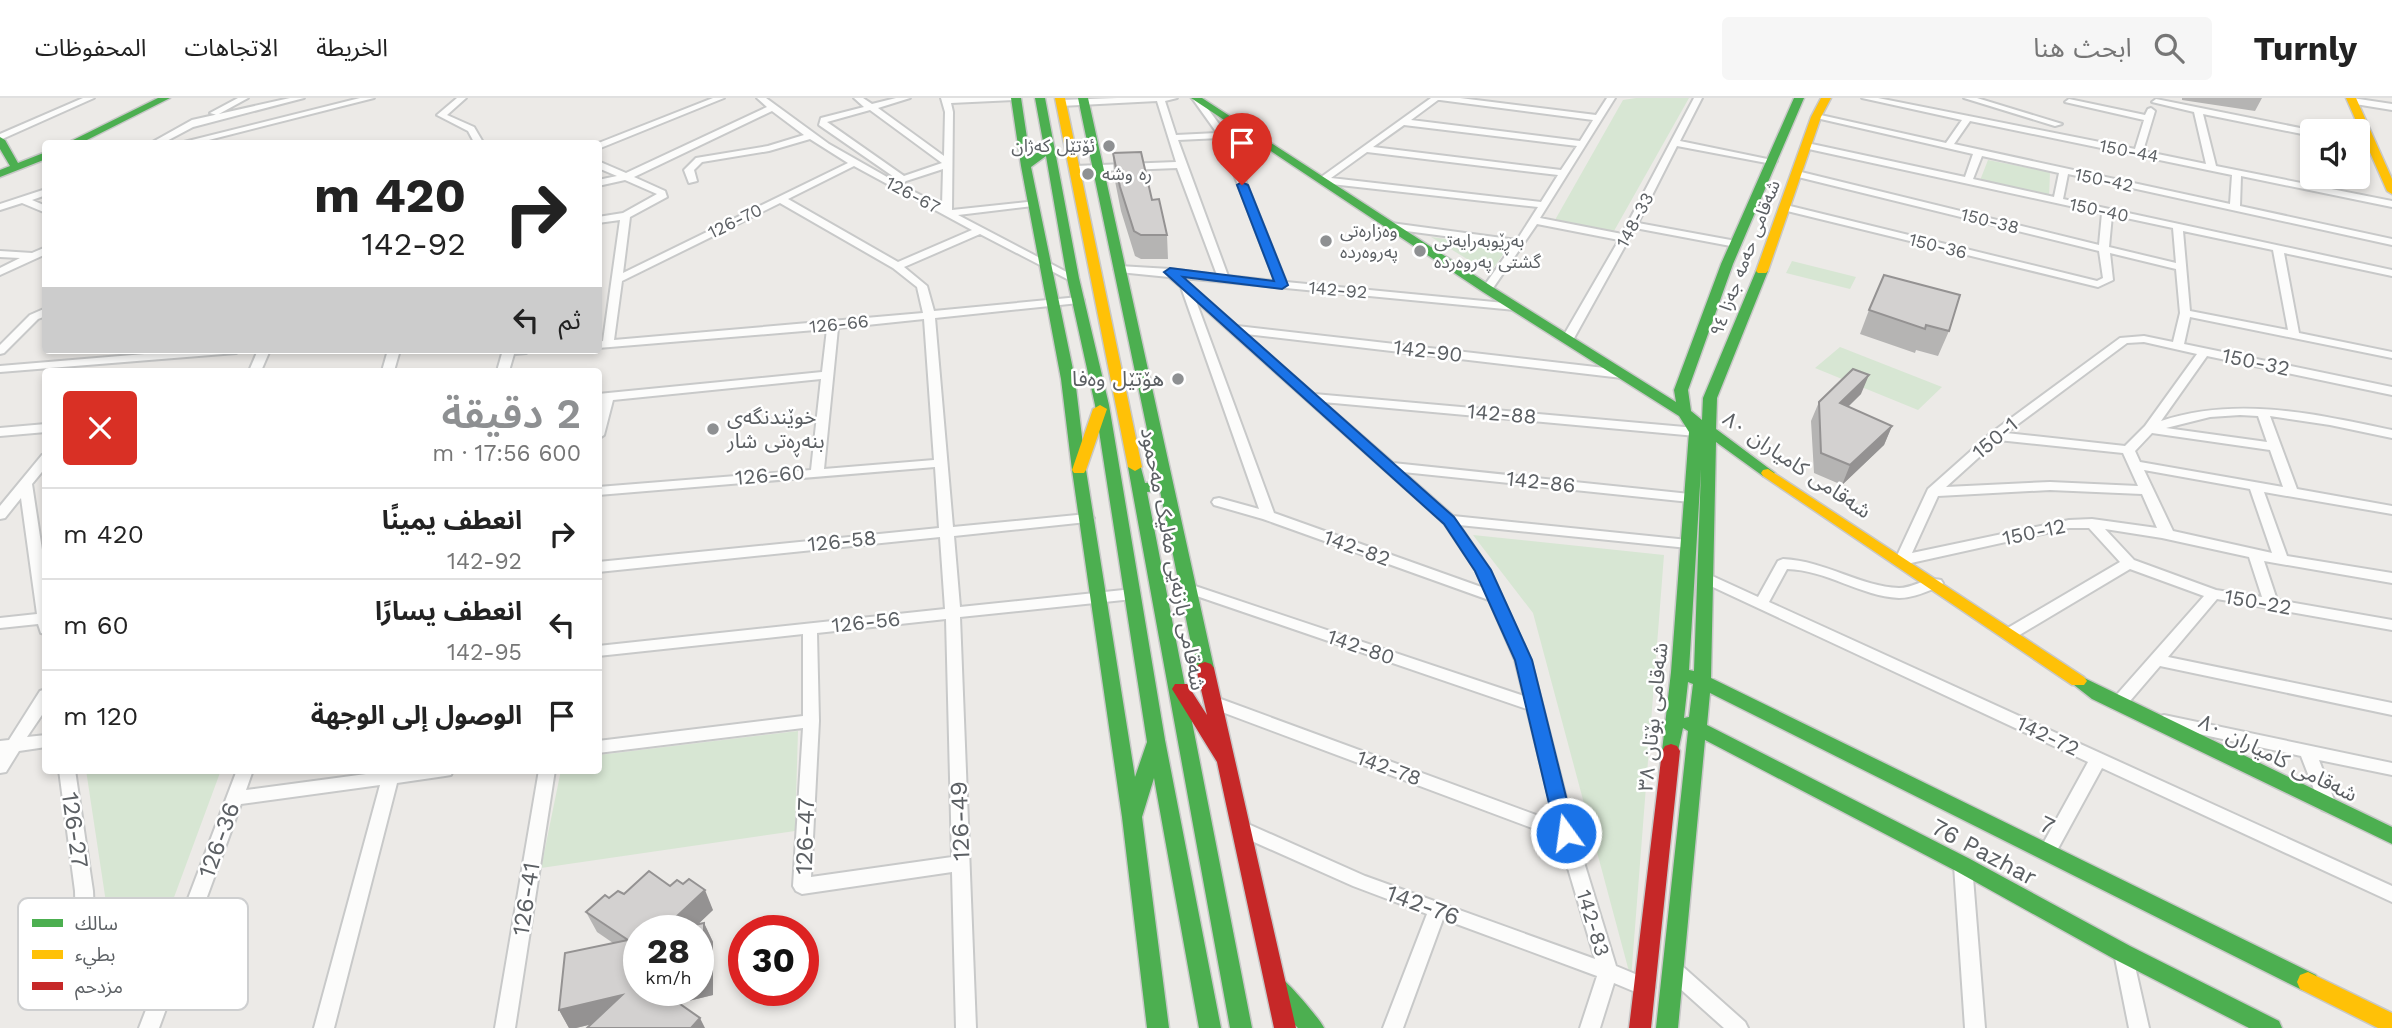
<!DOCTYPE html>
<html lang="ar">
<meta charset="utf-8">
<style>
:root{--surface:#fff;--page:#f6f6f6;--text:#222;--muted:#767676;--line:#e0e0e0;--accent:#8e9092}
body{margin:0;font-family:"Work Sans","Noto Sans Arabic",sans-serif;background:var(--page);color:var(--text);direction:rtl;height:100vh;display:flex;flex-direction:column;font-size:26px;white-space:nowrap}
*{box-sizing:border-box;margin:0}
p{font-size:23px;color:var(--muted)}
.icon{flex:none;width:38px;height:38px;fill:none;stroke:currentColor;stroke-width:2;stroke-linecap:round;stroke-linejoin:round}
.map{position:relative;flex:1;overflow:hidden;direction:ltr}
.details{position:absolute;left:42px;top:270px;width:560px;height:406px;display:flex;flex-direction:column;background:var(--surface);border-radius:7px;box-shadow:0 4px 10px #0003;direction:rtl}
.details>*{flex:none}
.guide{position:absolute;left:42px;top:42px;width:560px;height:214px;border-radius:7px;box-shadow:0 4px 10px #0003;direction:rtl;background:#fff;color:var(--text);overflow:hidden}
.controls{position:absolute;left:2300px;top:21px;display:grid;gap:14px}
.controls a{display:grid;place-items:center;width:70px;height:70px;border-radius:7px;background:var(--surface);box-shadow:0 4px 10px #0003;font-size:35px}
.speed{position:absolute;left:623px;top:817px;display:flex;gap:14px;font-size:35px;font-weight:700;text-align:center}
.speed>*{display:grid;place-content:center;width:91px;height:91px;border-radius:50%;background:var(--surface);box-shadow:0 4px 10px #0003;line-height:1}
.speed small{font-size:18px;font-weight:400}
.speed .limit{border:10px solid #d22;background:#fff;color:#111}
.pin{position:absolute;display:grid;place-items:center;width:60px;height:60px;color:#fff;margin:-72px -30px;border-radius:50% 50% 50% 0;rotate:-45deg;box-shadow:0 0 7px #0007}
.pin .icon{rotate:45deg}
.me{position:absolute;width:77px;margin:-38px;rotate:346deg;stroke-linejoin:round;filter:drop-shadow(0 0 5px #0008)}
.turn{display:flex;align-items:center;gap:24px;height:147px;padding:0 21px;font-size:32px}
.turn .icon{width:91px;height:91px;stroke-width:2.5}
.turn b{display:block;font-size:49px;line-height:60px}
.then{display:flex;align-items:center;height:66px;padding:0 21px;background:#0003;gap:14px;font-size:26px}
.round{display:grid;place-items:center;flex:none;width:74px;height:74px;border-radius:7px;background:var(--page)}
.head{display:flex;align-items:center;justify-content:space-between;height:119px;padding:0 21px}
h1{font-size:42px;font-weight:600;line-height:52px;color:var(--accent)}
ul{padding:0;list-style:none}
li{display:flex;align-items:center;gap:21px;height:91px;padding:0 21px;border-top:2px solid var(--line)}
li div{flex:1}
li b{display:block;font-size:26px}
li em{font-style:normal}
header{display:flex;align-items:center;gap:42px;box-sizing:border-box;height:98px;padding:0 35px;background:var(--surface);border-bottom:2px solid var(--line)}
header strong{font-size:33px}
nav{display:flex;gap:38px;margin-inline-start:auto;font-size:24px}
.search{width:490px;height:63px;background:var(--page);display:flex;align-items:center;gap:18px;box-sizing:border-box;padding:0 24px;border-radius:7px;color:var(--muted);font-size:26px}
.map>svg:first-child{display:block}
.green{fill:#d7e6d3}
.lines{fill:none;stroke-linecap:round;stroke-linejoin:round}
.street-casing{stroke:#c8c9c9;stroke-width:4}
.fast-casing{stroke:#c8c8c8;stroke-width:3}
.slow-casing{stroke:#c8c8c8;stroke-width:3}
.jam-casing{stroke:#c8c8c8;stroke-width:3}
.street{fill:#fcfcfb;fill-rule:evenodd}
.fast{fill:#4caf50;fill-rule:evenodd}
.slow{fill:#ffc107;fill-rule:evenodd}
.jam{fill:#c62828;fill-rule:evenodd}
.wall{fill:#b5b4b3}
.shaded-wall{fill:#949292}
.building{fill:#d3d1d0;stroke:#949292;stroke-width:2}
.route{fill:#1a73e8;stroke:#114b97;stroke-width:2}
.poi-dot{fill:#8e9092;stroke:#fff;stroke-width:2.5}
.labels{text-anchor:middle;stroke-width:5;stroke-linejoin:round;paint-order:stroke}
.far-poi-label{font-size:18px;fill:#5c6064;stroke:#fff;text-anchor:start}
.far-street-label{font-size:18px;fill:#5c6064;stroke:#fff}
.street-label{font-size:21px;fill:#5c6064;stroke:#fff}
.poi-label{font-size:21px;fill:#5c6064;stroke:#fff;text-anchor:end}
.near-street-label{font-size:24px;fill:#5c6064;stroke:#fff}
.key{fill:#fff;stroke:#cecfd0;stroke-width:2}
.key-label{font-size:19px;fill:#5c6064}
</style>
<header>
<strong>Turnly</strong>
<div class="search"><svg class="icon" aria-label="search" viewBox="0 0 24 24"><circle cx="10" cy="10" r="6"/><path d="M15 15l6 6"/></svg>ابحث هنا</div>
<nav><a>الخريطة</a><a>الاتجاهات</a><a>المحفوظات</a></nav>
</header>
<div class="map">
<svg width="2392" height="930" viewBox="0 0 2392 930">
<rect width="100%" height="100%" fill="#eceae7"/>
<path class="green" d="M1636 0H1689L1614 133 1555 122 1623 2Z
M1988 62 2050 74 2049 100 1979 85Z
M1431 139 1508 149 1490 175Z
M1792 163 1856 179 1850 191 1786 175Z
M1840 249 1942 289 1918 312 1815 270Z
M1473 437 1664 457 1631 881 1533 515Z
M798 633 795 733 541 770 561 672H598L599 657Z
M86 672H221L152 859 115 864Z"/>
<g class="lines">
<g class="street-casing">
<path id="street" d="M83 0H94L0 42V36Z
M238 0H248L217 17 210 15Z
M290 0H304L193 29 161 46H149L192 22Z
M360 0H374L193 46H176Z
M457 0H466L447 17 474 29 484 46H475L468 33 437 17Z
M713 0H724L598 51V46H596Z
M757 0H766L829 46 894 83 897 81 819 27 821 20 864 9 854 0H863L872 6 896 0H910L878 10 944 58 945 14 941 0H1018L1014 2 951 5 953 14 952 112 1036 103 1038 105 1033 108 958 117 1078 180 1073 183 1069 182 980 136 904 169 927 188 934 213 1079 199 1084 202 1079 205 935 220 953 429 1087 416 1094 420 1087 424 954 438 960 509 1133 491 1140 496 1133 501 960 519 976 930H956L952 774 802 796 796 793 793 788 803 630 598 655V643L803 618V536L598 558V548L945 511 940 439 598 474V464L939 430 935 369 598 397V389L811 372 821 281 613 302 604 337 598 341V313L601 303 598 304V296L822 274 827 231 598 250V244L603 243 620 122 598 125V119L623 115 657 96 625 82 598 88V82L617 78 598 70V63L626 75 767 9ZM870 12 942 65 904 78 827 24ZM772 13 804 37 768 48 696 60 684 72 689 85 697 83 694 72 702 64 769 53 810 41 848 65 623 175 630 119 667 99 665 93 634 79ZM854 68 972 132 898 164 788 101ZM943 71 942 108 901 87 906 83ZM780 105 893 170 917 189 923 215 614 242 622 183ZM924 221 934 362 824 371 838 230ZM946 521 952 759 811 779 819 623 817 535Z
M1117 0H1177L1165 3 1176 37 1217 35 1192 0H1200L1227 37 1286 184 1515 206 1520 209 1515 212 1183 180 1237 228 1622 272 1628 276 1622 280 1246 236 1314 296 1696 330 1702 334 1696 338 1323 304 1393 365 1690 396 1697 400 1690 404 1403 374 1453 418 1688 442 1695 446 1688 450 1459 427 1490 472 1531 562 1575 735 1616 868 1652 883 1655 889 1652 895 1645 898 1614 885 1600 930H1580L1597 878 1443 821 1403 930H1383L1427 816 1353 788 1236 736 1233 731 1236 726 1242 724 1248 726 1365 778 1595 861 1559 740 1206 608 1204 604 1206 600H1218L1555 724 1527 611 1182 493 1180 490 1187 485 1192 487 1524 598 1515 562 1489 502 1263 421 1214 407 1212 404 1214 401 1219 400 1259 411 1181 189 1169 179 1119 174 1114 171 1119 168 1170 171 1217 177 1177 70 1075 74 1070 71 1075 68 1176 64 1157 3 1061 8 1057 5 1061 2ZM1220 40 1275 183 1228 178 1178 42ZM1196 203 1444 425 1476 473 1484 490 1274 415Z
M1431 0H1460L1596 17 1607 0H1615L1540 120 1622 136 1694 0H1702L1680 43 1777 63 1772 66 1677 48 1638 125 1736 143 1741 146 1736 149 1635 130 1573 242 1567 245 1561 242 1619 142 1537 126 1491 193 1487 194 1482 191 1513 147 1391 131 1386 128 1391 125 1517 142 1538 109 1322 85 1317 82ZM1438 2H1440L1593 22 1580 43 1411 22ZM1404 27 1577 48 1561 72 1373 49ZM1367 54 1558 77 1541 104 1331 80Z
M1862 0H1878L2135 51 2144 22 2065 4 2069 1 2145 17 2148 11 2151 10 2155 13 2143 53 2206 66 2194 14 2152 4 2156 1 2315 33H2312V38L2203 16 2216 68 2392 103V109L2241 78 2240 108 2392 141V147L2068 76 2063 101 2392 172V178L2284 155 2299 235 2392 254V260L2190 219 2184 246 2392 289V297L2207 258 2161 323C2238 298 2315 316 2392 332V340L2330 327 2270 318 2297 391 2392 408V416L2264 394 2287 458 2392 475V485L2264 463 2277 502 2392 522V532L2217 501 2168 559 2392 605V617L2160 568 2124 610H2112L2110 606 2112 602 2204 498 2130 471 2016 539H2006L2004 535 2006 531 2120 464 2089 430H2069L1902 467 1897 465 1895 462 1928 391 1991 335 2120 240 2144 238 2173 244 2180 215 2176 171 2110 155 2113 182 2098 189 1783 112 1781 110 1786 107 2097 183 2103 180 2099 153 1794 78V74L1797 73 2099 147 2102 115 1804 50V46L1807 45 1965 79 1973 56 1812 19 1816 16 1946 45 1962 22ZM1970 23 2232 77 2230 106 1954 46ZM1982 58 2059 75 2054 99 1973 81ZM2112 117 2173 130 2176 165 2109 149ZM2183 133 2273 152 2288 232 2190 213ZM2144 244 2197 256 2145 328 2125 348 2006 335 2127 245ZM2240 317 2258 318 2267 344 2166 330 2210 319ZM2152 335 2270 352 2283 389 2140 364 2135 353ZM1998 342 2123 355 2138 388 2050 384 1946 389ZM2144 372 2250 391 2272 455 2173 433ZM2050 392 2142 396 2157 430 2092 421 2069 422 1912 455 1938 398ZM2105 431 2162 440 2249 459 2262 499 2216 492 2134 462Z
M1964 0H1977L2062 26 2055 28Z
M2352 0 2392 6V12L2349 5V1Z
M2357 41 2375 45 2376 47 2372 50 2357 47Z
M46 91V97L32 102 46 108V115L22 105 0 112V106Z
M46 149V156L0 177V170L20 160 0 159V153L32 155Z
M46 210V218L38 221 4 255 0 256V247L30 217Z
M193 252H242L236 255 0 274V268Z
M258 252H270L261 273H249Z
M388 252H400L394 273H382Z
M503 252H532L526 255 514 256 509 273H497Z
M46 326V334L0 338V330Z
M46 356V369L32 386 46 478V536L41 535 38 526 0 530V520L37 516 21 400 5 420 0 421V408L42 357Z
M1783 461C1826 463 1861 489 1899 490 1914 490 1927 478 1941 482L1943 485 1941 488C1927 493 1914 500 1899 500 1860 498 1827 472 1787 471L1769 504 2392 788V804L2102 670 2054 758 2048 760 2042 758 2039 753 2088 664 1700 483 1698 480 1700 477H1710L1758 499 1778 463Z
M46 591V611L27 639 46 637V649L19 653 6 674 0 675V643L9 642 40 593Z
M2164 617 2392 665V677L2319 662 2336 707 2334 712 2328 714 2322 712 2320 707 2301 658 2158 627 2156 623 2158 619Z
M59 672H75L93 793 96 865 165 861 237 672H253L246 692 396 672H453L451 677 445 678 397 685 334 930H314L380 687 241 706 159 930H139L159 878 87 882 80 880 77 874 75 793Z
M539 672H555L515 930H495Z
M1963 760 1969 762 1972 767 1985 930H1965L1954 767 1957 762Z
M2123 847 2130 849 2132 855 2149 930H2129L2114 855 2116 849Z
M1674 865 1681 867 1745 924 1748 930H1724L1667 879 1664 873 1667 867Z"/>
</g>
<g class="fast-casing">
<path id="fast" d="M158 0H170L79 46H65Z
M1011 0H1021L1030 60 1044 49 1035 0H1045L1079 180 1109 307 1165 642 1221 930H1199L1154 680 1142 719 1169 930H1147L1122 719 1072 372 1061 281 1021 68ZM1046 58 1067 180 1095 307 1147 644 1135 679 1086 372 1075 281 1031 69Z
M1078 0H1088L1214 570 1211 574H1199L1196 570 1160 393 1147 394 1252 930H1230L1128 369 1135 365 1140 366 1145 385 1158 384Z
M1191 0H1202L1491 188 1676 304 1674 292 1721 166 1794 0H1804L1733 166 1688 292 1691 313 1702 322 1703 300 1756 173 1758 171H1766L1768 173 1717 300 1716 331 1775 375 1768 379 1763 378 1716 344 1711 580 2316 877 2319 884 2316 891 2308 894 2300 891 1710 595 1707 627 1970 761 2130 848 2279 923 2282 930H2249L2116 862 1956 773 1705 642 1678 930H1656L1688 633 1683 630 1677 658 1671 660 1665 658 1662 653 1671 574 1689 334 1679 318 1483 194ZM1701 371 1694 573 1689 572ZM1688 584 1693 586 1689 619 1684 620Z
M0 39 5 42 18 65 46 54V61L0 79V72L10 68 0 51Z
M2078 577 2392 729V746L2092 601 2069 583 2072 579Z
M1281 880C1287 883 1321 922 1324 930H1298L1285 917 1270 890 1273 883Z"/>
</g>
<g class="slow-casing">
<path id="slow" d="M1055 0H1065L1142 369 1135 373 1128 369Z
M1821 0H1831L1821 19 1768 173 1766 175H1758L1756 173 1811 19Z
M2346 0H2356L2392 81V96L2387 93Z
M1100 307 1107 311 1086 372 1084 375H1074L1072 372 1093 311Z
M1768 371 2084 579 2087 583 2084 587H2072L1763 378 1761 375 1763 372Z
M2308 874 2392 915V930H2378L2300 891 2297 884 2300 877Z"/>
</g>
<g class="jam-casing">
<path id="jam" d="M1205 564 1211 566 1214 570 1296 930H1274L1217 664 1172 591 1175 586H1187L1207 617 1196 570 1199 566Z
M1671 646 1677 648 1680 653 1651 930H1629L1662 653 1665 648Z"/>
</g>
<use href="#street" class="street"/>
<use href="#fast" class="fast"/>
<use href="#slow" class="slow"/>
<use href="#jam" class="jam"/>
</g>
<path class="wall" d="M2182 0H2262L2255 13 2182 2Z
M1113 55 1152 102 1167 137 1168 161H1141L1135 158 1121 113 1114 78Z
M1869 212 1949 233 1938 258 1916 252 1915 255 1860 236Z
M1861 296 1848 309 1892 328 1884 347 1842 387 1814 375 1811 323 1819 304Z
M670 788 713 812 698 826 704 825 713 844V897L576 930H569L559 912 613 845 597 834 586 814 609 800 624 796Z"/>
<path class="shaded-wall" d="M1869 277 1861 296 1832 324 1840 305Z
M1892 328 1884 347 1842 387 1850 367Z
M705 792 713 812 691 833H661Z
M704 825 713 844V897L664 909 656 892H698V879Z
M622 897 633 916 576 930H569L559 912Z
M700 920 705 930H691Z"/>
<path class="building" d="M1141 54 1152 102 1159 101 1167 137H1141L1134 133 1120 89 1113 55Z
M1884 177 1960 197 1949 233 1926 227 1925 231 1869 212Z
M1853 271 1869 277 1840 305 1892 328 1850 367 1821 355 1819 304Z
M649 773 670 788 677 782 683 786 689 781 705 792 661 833H639V892H660L700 920 691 930H587L622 897 559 912 565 855 628 842 586 814 605 797 609 800 618 793 624 796Z
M704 825V878L698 879V833H665Z"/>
<path class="route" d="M1242 84 1248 87 1288 187 1282 191 1183 179 1454 419 1491 472 1532 562 1575 735 1573 741 1566 743 1559 741 1556 735 1515 562 1475 473 1444 426 1164 174 1170 170 1274 183 1237 87Z"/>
<g class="poi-dot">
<circle cx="1109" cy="48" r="7"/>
<circle cx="1088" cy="76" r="7"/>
<circle cx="1326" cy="143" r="7"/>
<circle cx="1420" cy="153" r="7"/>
<circle cx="1178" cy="281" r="7"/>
<circle cx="713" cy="331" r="7"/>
</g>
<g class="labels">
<g class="far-poi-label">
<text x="1095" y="54" text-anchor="end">ئۆتێل کەژان</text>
<text x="1102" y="82">ره وشه</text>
<text x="1340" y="139">وەزارەتی<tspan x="1340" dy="21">پەروەردە</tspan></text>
<text x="1434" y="149">بەڕێوبەرایەتی<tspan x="1434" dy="21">گشتی پەروەردە</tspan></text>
</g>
<g class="far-street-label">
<text transform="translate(2129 53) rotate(11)" y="6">150-44</text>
<text transform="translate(2104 82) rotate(12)" y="6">150-42</text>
<text transform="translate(913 97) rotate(28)" y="6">126-67</text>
<text transform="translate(2099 112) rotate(12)" y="6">150-40</text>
<text transform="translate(1635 122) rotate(-62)" y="6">148-33</text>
<text transform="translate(735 123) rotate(-26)" y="6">126-70</text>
<text transform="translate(1990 123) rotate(14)" y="6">150-38</text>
<text transform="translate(1938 148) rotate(14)" y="6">150-36</text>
<text transform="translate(1745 160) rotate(-69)" y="6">شەقامی حەمە جەزا ٩٤</text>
<text transform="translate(1338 192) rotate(5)" y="6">142-92</text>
<text transform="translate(839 226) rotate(-6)" y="6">126-66</text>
</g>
<g class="street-label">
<text transform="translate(1428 253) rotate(7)" y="7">142-90</text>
<text transform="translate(2256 264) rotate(12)" y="7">150-32</text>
<text transform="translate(1502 316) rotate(5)" y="7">142-88</text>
<text transform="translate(1995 340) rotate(-40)" y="7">150-1</text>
<text transform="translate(1797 367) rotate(34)" y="7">شەقامی کامیاران ٨٠</text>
<text transform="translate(770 377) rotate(-5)" y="7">126-60</text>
<text transform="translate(1541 384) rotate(6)" y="7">142-86</text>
<text transform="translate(2034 434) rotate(-12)" y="7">150-12</text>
<text transform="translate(842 443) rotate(-6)" y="7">126-58</text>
<text transform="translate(1357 450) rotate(20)" y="7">142-82</text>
<text transform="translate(1173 461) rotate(79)" y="7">شەقامی بازنەیی مەلیک مەحمود</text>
<text transform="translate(2258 504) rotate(10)" y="7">150-22</text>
<text transform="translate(866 524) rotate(-6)" y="7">126-56</text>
<text transform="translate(1361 549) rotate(19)" y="7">142-80</text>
<text transform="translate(1653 619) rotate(-84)" y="7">شەقامی بۆتان ٣٨</text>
<text transform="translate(2048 638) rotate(25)" y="7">142-72</text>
<text transform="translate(2278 660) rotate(26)" y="7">شەقامی کامیاران ٨٠</text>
<text transform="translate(1389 670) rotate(20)" y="7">142-78</text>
<text transform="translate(1593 825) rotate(73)" y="7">142-83</text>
</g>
<g class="poi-label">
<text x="1164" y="288">هۆتێل وەفا</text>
<text x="727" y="326" text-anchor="start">خوێندنگەی<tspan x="727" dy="24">بنەڕەتی شار</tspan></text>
</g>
<g class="near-street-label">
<text transform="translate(960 723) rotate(-92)" y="8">126-49</text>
<text transform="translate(2047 727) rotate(26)" y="8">7</text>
<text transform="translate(75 732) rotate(82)" y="8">126-27</text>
<text transform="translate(805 738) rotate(-88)" y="8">126-47</text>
<text transform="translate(219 742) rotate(-70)" y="8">126-36</text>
<text transform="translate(1984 754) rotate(28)" y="8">76 Pazhar</text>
<text transform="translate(526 801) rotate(-81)" y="8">126-41</text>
<text transform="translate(1423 807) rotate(20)" y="8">142-76</text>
</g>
</g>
<rect x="18" y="800" width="230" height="112" rx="10" class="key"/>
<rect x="32" y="821" width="31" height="8" fill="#4caf50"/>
<rect x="32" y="852" width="31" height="9" fill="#ffc107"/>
<rect x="32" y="884" width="31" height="8" fill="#c62828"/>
<g class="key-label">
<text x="75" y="832">سالك</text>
<text x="75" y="863">بطيء</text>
<text x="75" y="895">مزدحم</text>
</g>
</svg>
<div class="controls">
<a><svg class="icon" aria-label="sound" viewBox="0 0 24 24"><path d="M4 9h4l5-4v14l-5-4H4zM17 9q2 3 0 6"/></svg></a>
</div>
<div class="speed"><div>28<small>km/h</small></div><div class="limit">30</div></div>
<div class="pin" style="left:1242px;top:87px;background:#d93025"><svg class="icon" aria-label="arrive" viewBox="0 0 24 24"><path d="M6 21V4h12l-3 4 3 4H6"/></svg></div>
<svg class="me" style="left:1566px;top:735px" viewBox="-20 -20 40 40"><circle r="17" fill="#1a73e8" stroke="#fff" stroke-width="3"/><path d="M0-11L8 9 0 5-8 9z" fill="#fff"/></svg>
<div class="guide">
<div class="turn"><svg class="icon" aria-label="right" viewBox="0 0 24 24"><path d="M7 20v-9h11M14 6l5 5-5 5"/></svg><div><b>420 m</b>142-92</div></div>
<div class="then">ثم<svg class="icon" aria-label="left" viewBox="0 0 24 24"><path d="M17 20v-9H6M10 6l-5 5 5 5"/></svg></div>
</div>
<section class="details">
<div class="head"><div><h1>2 دقيقة</h1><p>600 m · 17:56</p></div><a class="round" style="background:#d93025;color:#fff"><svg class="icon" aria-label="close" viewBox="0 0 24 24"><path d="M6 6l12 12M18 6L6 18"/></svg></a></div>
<ul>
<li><svg class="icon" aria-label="right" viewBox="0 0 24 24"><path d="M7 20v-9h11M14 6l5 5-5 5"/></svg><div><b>انعطف يمينًا</b><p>142-92</p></div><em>420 m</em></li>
<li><svg class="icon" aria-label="left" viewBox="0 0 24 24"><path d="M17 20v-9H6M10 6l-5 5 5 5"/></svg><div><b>انعطف يسارًا</b><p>142-95</p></div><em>60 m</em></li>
<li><svg class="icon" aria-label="arrive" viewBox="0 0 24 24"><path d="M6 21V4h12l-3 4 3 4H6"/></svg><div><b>الوصول إلى الوجهة</b></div><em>120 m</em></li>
</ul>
</section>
</div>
